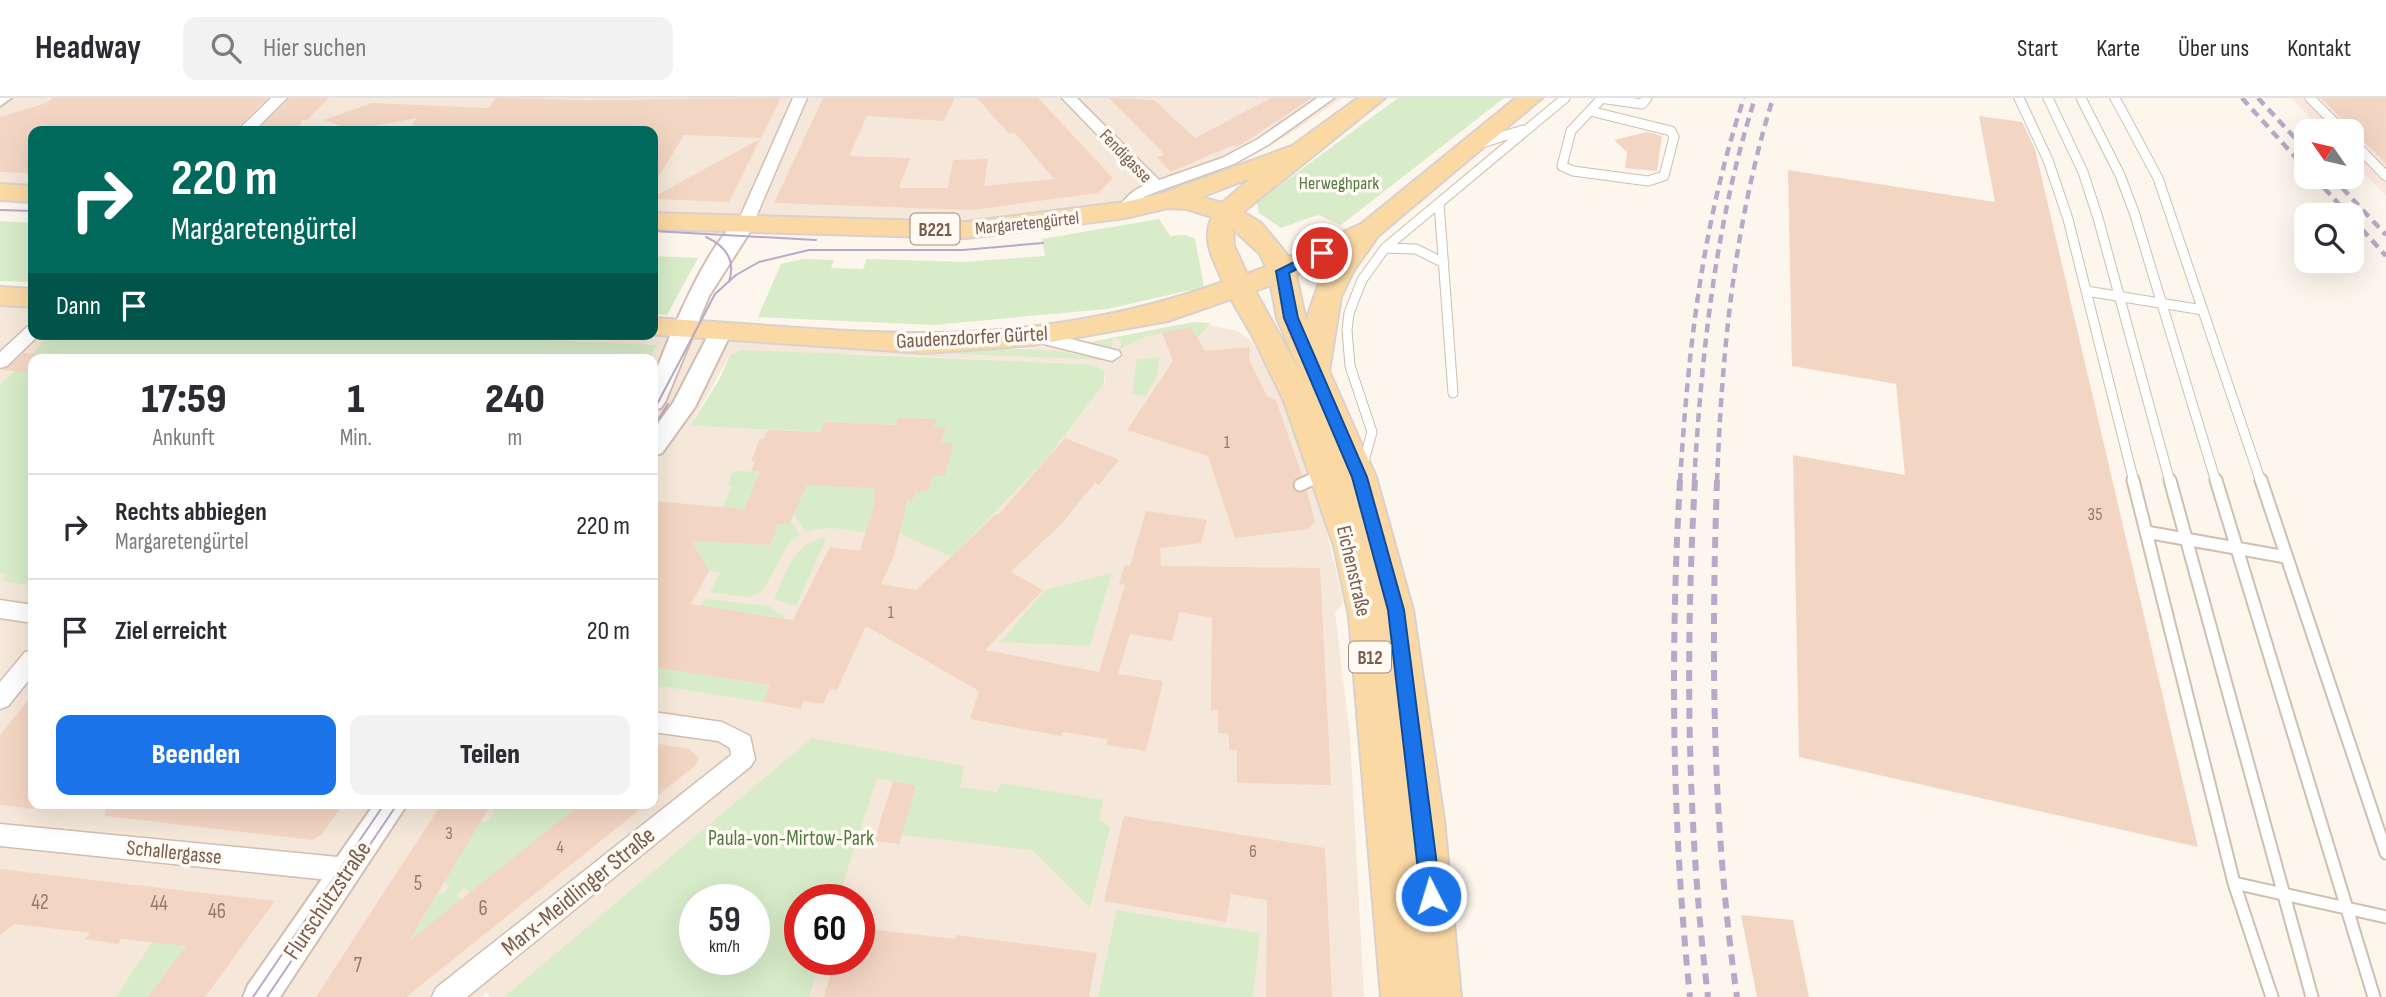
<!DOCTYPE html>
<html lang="de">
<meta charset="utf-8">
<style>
:root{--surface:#fff;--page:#f2f2f3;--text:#2b2b33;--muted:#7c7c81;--line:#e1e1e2;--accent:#1a73e8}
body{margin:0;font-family:"Sofia Sans Condensed",sans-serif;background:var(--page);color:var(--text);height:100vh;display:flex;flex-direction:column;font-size:26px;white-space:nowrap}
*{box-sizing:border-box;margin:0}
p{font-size:23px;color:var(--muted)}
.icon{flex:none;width:38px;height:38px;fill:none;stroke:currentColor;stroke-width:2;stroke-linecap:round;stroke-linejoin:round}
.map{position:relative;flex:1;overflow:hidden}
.drawer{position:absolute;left:28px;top:256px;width:630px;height:455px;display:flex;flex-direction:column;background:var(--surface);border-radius:14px;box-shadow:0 7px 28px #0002}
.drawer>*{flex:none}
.hud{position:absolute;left:28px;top:28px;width:630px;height:214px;border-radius:14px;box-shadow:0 7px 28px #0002;background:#00695c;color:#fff;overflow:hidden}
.needle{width:46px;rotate:304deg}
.fabs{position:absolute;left:2294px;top:21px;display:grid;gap:14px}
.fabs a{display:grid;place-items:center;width:70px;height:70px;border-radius:14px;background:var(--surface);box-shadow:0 7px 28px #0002;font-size:35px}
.speed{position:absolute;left:679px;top:786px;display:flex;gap:14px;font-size:35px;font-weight:700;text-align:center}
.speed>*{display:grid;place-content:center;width:91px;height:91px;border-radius:50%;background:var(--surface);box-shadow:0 7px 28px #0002;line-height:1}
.speed small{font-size:18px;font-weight:400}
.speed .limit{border:10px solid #d22;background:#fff;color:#111}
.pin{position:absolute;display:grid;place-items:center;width:60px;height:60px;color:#fff;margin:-30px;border:4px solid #fff;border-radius:50%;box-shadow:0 2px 7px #0007}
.me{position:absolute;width:77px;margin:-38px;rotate:355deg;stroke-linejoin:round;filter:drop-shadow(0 0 5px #0008)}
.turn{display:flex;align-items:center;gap:24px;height:147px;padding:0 28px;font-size:32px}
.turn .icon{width:91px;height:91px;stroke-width:2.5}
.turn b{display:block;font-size:49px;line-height:60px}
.then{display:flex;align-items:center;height:66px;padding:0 28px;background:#0003;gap:14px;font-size:26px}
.eta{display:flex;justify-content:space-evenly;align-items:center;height:119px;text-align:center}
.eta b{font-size:42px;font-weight:800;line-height:49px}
.cta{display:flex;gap:14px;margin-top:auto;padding:14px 28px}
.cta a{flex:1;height:80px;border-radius:14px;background:var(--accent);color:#fff;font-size:28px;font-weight:800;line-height:80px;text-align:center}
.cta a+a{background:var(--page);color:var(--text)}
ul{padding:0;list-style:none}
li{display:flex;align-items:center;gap:21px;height:105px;padding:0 28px;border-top:2px solid var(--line)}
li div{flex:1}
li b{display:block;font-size:26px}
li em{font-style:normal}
header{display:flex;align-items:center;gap:42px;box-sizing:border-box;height:98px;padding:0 35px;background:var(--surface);border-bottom:2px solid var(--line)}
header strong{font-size:33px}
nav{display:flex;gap:38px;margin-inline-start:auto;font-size:24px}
.search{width:490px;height:63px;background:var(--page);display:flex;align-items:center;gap:18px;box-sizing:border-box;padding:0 24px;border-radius:14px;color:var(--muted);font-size:26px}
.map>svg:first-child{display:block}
.residential{fill:#f5e8da;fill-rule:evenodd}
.commercial{fill:#fde8e0}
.green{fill:#d8ecc9;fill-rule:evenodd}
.building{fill:#f3d5c3;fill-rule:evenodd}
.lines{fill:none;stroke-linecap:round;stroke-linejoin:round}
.service-far1-casing{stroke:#d1beb0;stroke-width:11}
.service-casing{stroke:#d1beb0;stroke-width:15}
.minor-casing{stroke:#d1beb0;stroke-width:3}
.tertiary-casing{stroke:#d1beb0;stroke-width:4}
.primary-casing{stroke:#dad1cd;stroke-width:4}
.service-far1{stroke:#fff;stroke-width:9}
.service{stroke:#fff;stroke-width:11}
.minor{fill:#fff;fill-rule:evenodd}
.tertiary{fill:#fff;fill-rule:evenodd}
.primary{fill:#fbd9a5;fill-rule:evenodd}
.tram{stroke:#b9a8c9;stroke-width:2}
.rail-far1{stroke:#b9a8c9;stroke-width:4.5;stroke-dasharray:9 6;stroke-linecap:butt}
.rail{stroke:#b9a8c9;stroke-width:6;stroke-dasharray:11 8;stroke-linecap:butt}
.route{fill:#1a73e8;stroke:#114b97;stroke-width:2}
.labels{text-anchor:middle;stroke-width:7;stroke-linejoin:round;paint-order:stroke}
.far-street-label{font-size:18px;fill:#7a5c4d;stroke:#fffaf3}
.far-park-label{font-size:18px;fill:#537a41;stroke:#fffaf3}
.number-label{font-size:18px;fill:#987a6a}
.shield{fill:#fffaf3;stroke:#a28b7f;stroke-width:2}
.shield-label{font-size:19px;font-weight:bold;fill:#7a5c4d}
.street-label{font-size:21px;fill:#7a5c4d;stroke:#fffaf3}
.park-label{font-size:21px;fill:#537a41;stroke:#fffaf3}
.near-number-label{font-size:21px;fill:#987a6a}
.near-street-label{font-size:24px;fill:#7a5c4d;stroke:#fffaf3}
</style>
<header>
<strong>Headway</strong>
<div class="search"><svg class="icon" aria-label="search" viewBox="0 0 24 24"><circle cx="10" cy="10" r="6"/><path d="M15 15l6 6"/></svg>Hier suchen</div>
<nav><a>Start</a><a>Karte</a><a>Über uns</a><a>Kontakt</a></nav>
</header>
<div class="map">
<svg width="2386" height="899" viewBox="0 0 2386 899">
<rect width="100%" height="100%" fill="#fdf6ec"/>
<path class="residential" d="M0 0H1342L1285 39 1180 90 1078 114 943 124 653 113V33H33V89L0 87Z
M0 206 33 208V236H620L956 253 1018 251 1091 244 1194 224 1237 233 1251 243 1263 262 1291 321 1317 394 1338 481 1343 505 1335 515 1350 638 1364 899H1253L1259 835 1116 812 1098 898 1101 899H490L487 894 481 899H0ZM860 256 1086 266 1105 277 1104 286 1044 364 954 456 936 321 898 320 895 327 824 324 821 334 690 328 730 257ZM33 261H653V705H33ZM695 802H754V861H695ZM800 802H859V861H800Z"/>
<path class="commercial" d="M2291 0H2386V98L2352 63V33H2323Z"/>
<path class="green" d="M1398 0H1504L1341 127 1318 117 1281 130 1259 115 1257 104Z
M1159 121 1170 138 1185 137 1195 141 1204 189 1107 211 933 227 758 219 781 166 803 161 834 162 831 170 863 171 867 161 963 164 1045 158 1042 141Z
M0 123 33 125V184L0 183Z
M653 158 698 160 667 217 653 216Z
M1194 224 1211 225 1197 240 1191 229 1144 239 1120 251 1122 241H1113L1112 249 1091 244Z
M52 236H416L657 247 649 261H33V488L2 483 8 477 0 475V287Z
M1018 251 1055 253 1106 262 958 256 956 253Z
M741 252 1086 266 1104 272V286L1044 364 954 456 947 457 899 435 896 442C868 437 834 424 806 434L793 415 796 375 876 390 873 399 877 400 866 433 898 435 909 401H913L936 321 898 320 896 327 825 324 821 334 690 328 719 282 730 257Z
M1159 259 1157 279 1145 298 1132 296 1137 261Z
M733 373 760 374 744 411 722 410 732 388 728 387Z
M791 422 800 437C777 448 772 498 749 499 737 499 723 495 710 494L720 475 653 455 668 442 769 447 777 426H789Z
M827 439 796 508 774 501C788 472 792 445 827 439Z
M1112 475 1090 548 1000 544 1045 492Z
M705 501 769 508 785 520 700 508Z
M653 569 770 587 763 604 653 587Z
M812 640 964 668 960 689 997 694 1001 685 1103 702 1099 722 1110 729 1090 810 1032 752 901 737 916 688 877 680 838 801 800 802V861H821L809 899H504ZM695 802H754V861H695Z
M494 705H582L470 795 465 790 457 796 462 802 402 855 436 795H444L450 787 443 784 480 724H488L495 713 491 711Z
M1116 812 1260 835 1253 899H1098Z
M153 843 182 846 184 851 148 899H116Z"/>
<path class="building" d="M53 0H267L234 33H33V75L0 74V19L46 5Z
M290 0H329L307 22H302L298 33H257Z
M496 0 587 2 781 0 761 40 684 37 653 88V33H407L417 20 351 32 324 22 372 5 488 10Z
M823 0H955L944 23 867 18 849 58 910 60 899 90H948L953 62 988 61 984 88 1054 81 1014 34 1009 36 977 0H1038L1113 80 1098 95 972 112 774 105Z
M1109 0 1154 2 1195 40 1271 0H1312L1237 49 1233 47 1171 74 1157 59 1165 57Z
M2321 0H2386V66Z
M1979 18 2022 24 2035 51 2198 749 1799 659 1793 357 1905 377 1896 286 1792 268 1788 72 1995 104Z
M1647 34 1662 38 1657 73 1625 70 1627 54 1614 42Z
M760 41 729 104 653 101V99Z
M1191 229 1205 253 1250 249 1249 262 1267 298 1276 302 1302 377 1292 387 1296 394 1307 393 1315 424 1308 431 1235 440 1208 358 1127 332 1173 263 1162 235Z
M24 255 44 257 33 261V268L27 274 2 272Z
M898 320 936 321 934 329 946 330 941 345H953L945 378 932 377 928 393H916L913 401H908L894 458 881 486 916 492 996 416 998 417 1065 340 1119 362 1099 387 1095 385 1062 425 1011 474 1043 492 985 552 1099 574 1125 487 1119 486 1122 475 1125 467 1130 468 1146 413 1207 422 1201 445 1160 450 1161 468 1320 470 1331 687 1237 685V652H1229V636L1218 635V612H1211L1212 520 1180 514 1172 543 1130 536 1118 576 1163 583 1146 653 1106 647 1108 641 1063 634 1061 638 970 621 979 593 866 528 837 592 830 591 823 606 804 603 800 611 763 604 770 587 653 569V403L744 411 760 374 751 373 755 363H751L760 341H763L768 332 821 334 824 324 896 327ZM807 387 876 390 873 400H876L860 453 830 449 793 522 691 506 709 473 692 443 770 447 777 426H789Z
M33 596V711L0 707V637Z
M653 645 689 651 699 660 695 668 653 701Z
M893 683 916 688 899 746 874 743Z
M106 705H344L321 737 312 742 105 718Z
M442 705H492L408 844 582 705H648L406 899H316Z
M1124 718 1325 750 1332 899H1266L1267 802 1231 796 1226 824 1104 803Z
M0 771 187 793 275 803 205 899H148L186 848 121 841 118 846 85 841 90 835 15 826 0 837Z
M1741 817 1793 822 1809 899H1757Z
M859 830 955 841 956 837 1097 855 1089 899H824L835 861H859Z"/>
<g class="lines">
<g class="service-far1-casing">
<path id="service-far1" d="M1600 0 1642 6 1647 0
M2019 0 2048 62 2068 121 2134 384
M2048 0 2083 74 2098 120 2170 384
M2081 0 2120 77 2134 114 2216 384
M2115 0 2158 80 2261 384
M2310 0 2343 33
M1594 14 1671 33 1674 39 1664 78 1648 83 1573 73 1562 68 1571 33 1602 0
M2352 43 2386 78
M1482 45 1523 32
M1439 105 1453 295
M1385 150 1416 151 1444 165
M2086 193 2203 212
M1362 370 1372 334 1350 268 1347 232 1349 215 1362 182 1385 150 1565 0
M1307 384 1323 377"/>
</g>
<g class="service-casing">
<path id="service" d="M2133 382 2234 785 2272 899
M2170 382 2312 899
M2216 382 2374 899
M2261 382 2386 755
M1300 387 1311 382
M2146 434 2286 459
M2234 785 2386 819"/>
</g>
<g class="minor-casing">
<path id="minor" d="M271 0H287L254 33H237Z
M793 0H807L753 126 751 130H739L737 126Z
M1062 0H1077L1159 82 1222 60 1258 41 1317 0H1334L1268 47 1234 66 1145 98 1131 115 1125 117 1117 112C1125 100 1132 92 1146 87Z
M33 227V236L39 237 7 268 0 270V254L27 229Z
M1034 232 1119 253 1121 257 1112 263 1028 242 1025 238 1028 234Z
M0 502 33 507V525L0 520Z
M33 552V577L8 608 0 611V584L25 554Z
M653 614 722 624 750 638 755 661 751 668 467 899H432L436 890 731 657 730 650 718 643 653 634Z
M0 726 348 760 357 764 361 772 357 780 348 784 0 748Z"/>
</g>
<g class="tertiary-casing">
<path id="tertiary" d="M0 0H11L0 8Z
M745 120 755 126 709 198 665 304 661 310 653 312C653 302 651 289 654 279 665 248 713 128 745 120Z
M721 226 729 228 732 233 695 309 662 355 653 358V332L673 305 713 228Z
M375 705H408L280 899H243L248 887Z"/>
</g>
<g class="primary-casing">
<path id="primary" d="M1358 0H1385L1243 114 1261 125 1289 159 1361 126 1516 0H1542L1378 138 1354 172 1341 199 1329 273 1376 379 1413 512 1444 722 1461 899H1381L1349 518 1334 448 1284 303 1252 237 1231 201 1168 223 1034 247 925 255 645 236H653V220C743 225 835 235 925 235 1025 235 1129 218 1223 184 1214 162 1201 143 1212 119L1187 111 1168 110 1125 120 966 140 653 131V115L966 124 1125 104 1160 96 1292 48ZM1251 80 1222 105 1201 99ZM1233 131 1260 156 1266 169 1247 176 1234 148ZM1336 158 1319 185 1306 223 1296 177ZM1271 187 1277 220 1300 274 1255 193Z
M0 86 33 88V104L0 102Z
M0 189 33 191V209L0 207Z"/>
</g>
<use href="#service-far1" class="service-far1"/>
<use href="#service" class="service"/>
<use href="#minor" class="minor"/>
<use href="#tertiary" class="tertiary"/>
<use href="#primary" class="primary"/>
<path class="tram" d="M0 112 33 113
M653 133 816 142
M706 139C726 148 736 162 729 184
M653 314 715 196 736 177 759 164 809 152H963L1043 145
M653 330 668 306
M253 899 385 705
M267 899 398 705"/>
<path class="rail-far1" d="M2242 0 2306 71
M2258 0 2306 52
M2314 79 2349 117
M2332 79 2386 137
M2352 120 2386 158
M1680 384C1688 253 1702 125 1744 0
M1694 384C1702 253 1715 126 1755 0
M1717 384C1722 252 1734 126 1773 0"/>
<path class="rail" d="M1680 382C1670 555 1672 727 1690 899
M1695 382C1685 555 1687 727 1708 899
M1717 382C1711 556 1712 727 1737 899"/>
</g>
<path class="route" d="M1318 152 1329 155 1289 175 1298 220 1367 379 1404 512 1441 798 1438 805 1431 807 1424 805 1421 798 1388 512 1352 379 1284 220 1276 173Z"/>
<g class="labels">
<g class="far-street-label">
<text transform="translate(1126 58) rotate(46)" y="6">Fendigasse</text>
<text transform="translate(1027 125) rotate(-6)" y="6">Margaretengürtel</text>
</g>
<g class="far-park-label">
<text x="1339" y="91">Herweghpark</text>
</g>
<g class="number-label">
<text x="1227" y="350">1</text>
<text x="2095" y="422">35</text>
<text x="891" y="520">1</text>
<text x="449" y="741">3</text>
<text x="560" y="755">4</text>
<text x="1253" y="759">6</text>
</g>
<g class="shield">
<rect x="910.5" y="115.5" width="49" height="31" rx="5"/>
<rect x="1349" y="543.5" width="42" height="31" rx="5"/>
</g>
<g class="shield-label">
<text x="935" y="138">B221</text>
<text x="1370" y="566">B12</text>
</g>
<g class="street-label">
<text transform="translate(972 239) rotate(-3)" y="7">Gaudenzdorfer Gürtel</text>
<text transform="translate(1354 473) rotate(77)" y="7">Eichenstraße</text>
<text transform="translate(174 754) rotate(6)" y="7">Schallergasse</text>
</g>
<g class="park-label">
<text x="791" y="747">Paula-von-Mirtow-Park</text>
</g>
<g class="near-number-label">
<text x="418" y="792">5</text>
<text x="40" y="811">42</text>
<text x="159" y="812">44</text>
<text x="483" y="817">6</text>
<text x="217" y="820">46</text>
<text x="358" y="874">7</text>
</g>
<g class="near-street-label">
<text transform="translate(578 793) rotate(-39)" y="8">Marx-Meidlinger Straße</text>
<text transform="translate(327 802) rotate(-56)" y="8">Flurschützstraße</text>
</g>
</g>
</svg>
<div class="fabs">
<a><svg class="needle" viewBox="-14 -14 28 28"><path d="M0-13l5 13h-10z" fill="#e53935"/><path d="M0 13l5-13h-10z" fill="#7c7c81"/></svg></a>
<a><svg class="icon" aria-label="search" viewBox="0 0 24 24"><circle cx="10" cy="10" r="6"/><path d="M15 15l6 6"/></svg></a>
</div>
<div class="speed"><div>59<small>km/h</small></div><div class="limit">60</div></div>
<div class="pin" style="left:1322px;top:155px;background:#d93025"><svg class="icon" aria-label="arrive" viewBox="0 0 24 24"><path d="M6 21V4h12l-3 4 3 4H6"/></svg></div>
<svg class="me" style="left:1431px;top:798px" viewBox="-20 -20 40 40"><circle r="17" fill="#1a73e8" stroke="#fff" stroke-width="3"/><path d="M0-11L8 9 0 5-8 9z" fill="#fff"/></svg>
<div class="hud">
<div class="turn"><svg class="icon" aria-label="right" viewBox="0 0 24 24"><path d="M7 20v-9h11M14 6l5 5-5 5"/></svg><div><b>220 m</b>Margaretengürtel</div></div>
<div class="then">Dann<svg class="icon" aria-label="arrive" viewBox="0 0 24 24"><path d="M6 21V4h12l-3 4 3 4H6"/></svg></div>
</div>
<section class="drawer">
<div class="eta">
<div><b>17:59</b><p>Ankunft</p></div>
<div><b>1</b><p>Min.</p></div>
<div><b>240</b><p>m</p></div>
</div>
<ul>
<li><svg class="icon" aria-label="right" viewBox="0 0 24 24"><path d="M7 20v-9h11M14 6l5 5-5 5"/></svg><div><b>Rechts abbiegen</b><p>Margaretengürtel</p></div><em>220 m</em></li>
<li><svg class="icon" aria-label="arrive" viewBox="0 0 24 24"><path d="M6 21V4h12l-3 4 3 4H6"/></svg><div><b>Ziel erreicht</b></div><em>20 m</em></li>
</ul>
<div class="cta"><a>Beenden</a><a>Teilen</a></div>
</section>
</div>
